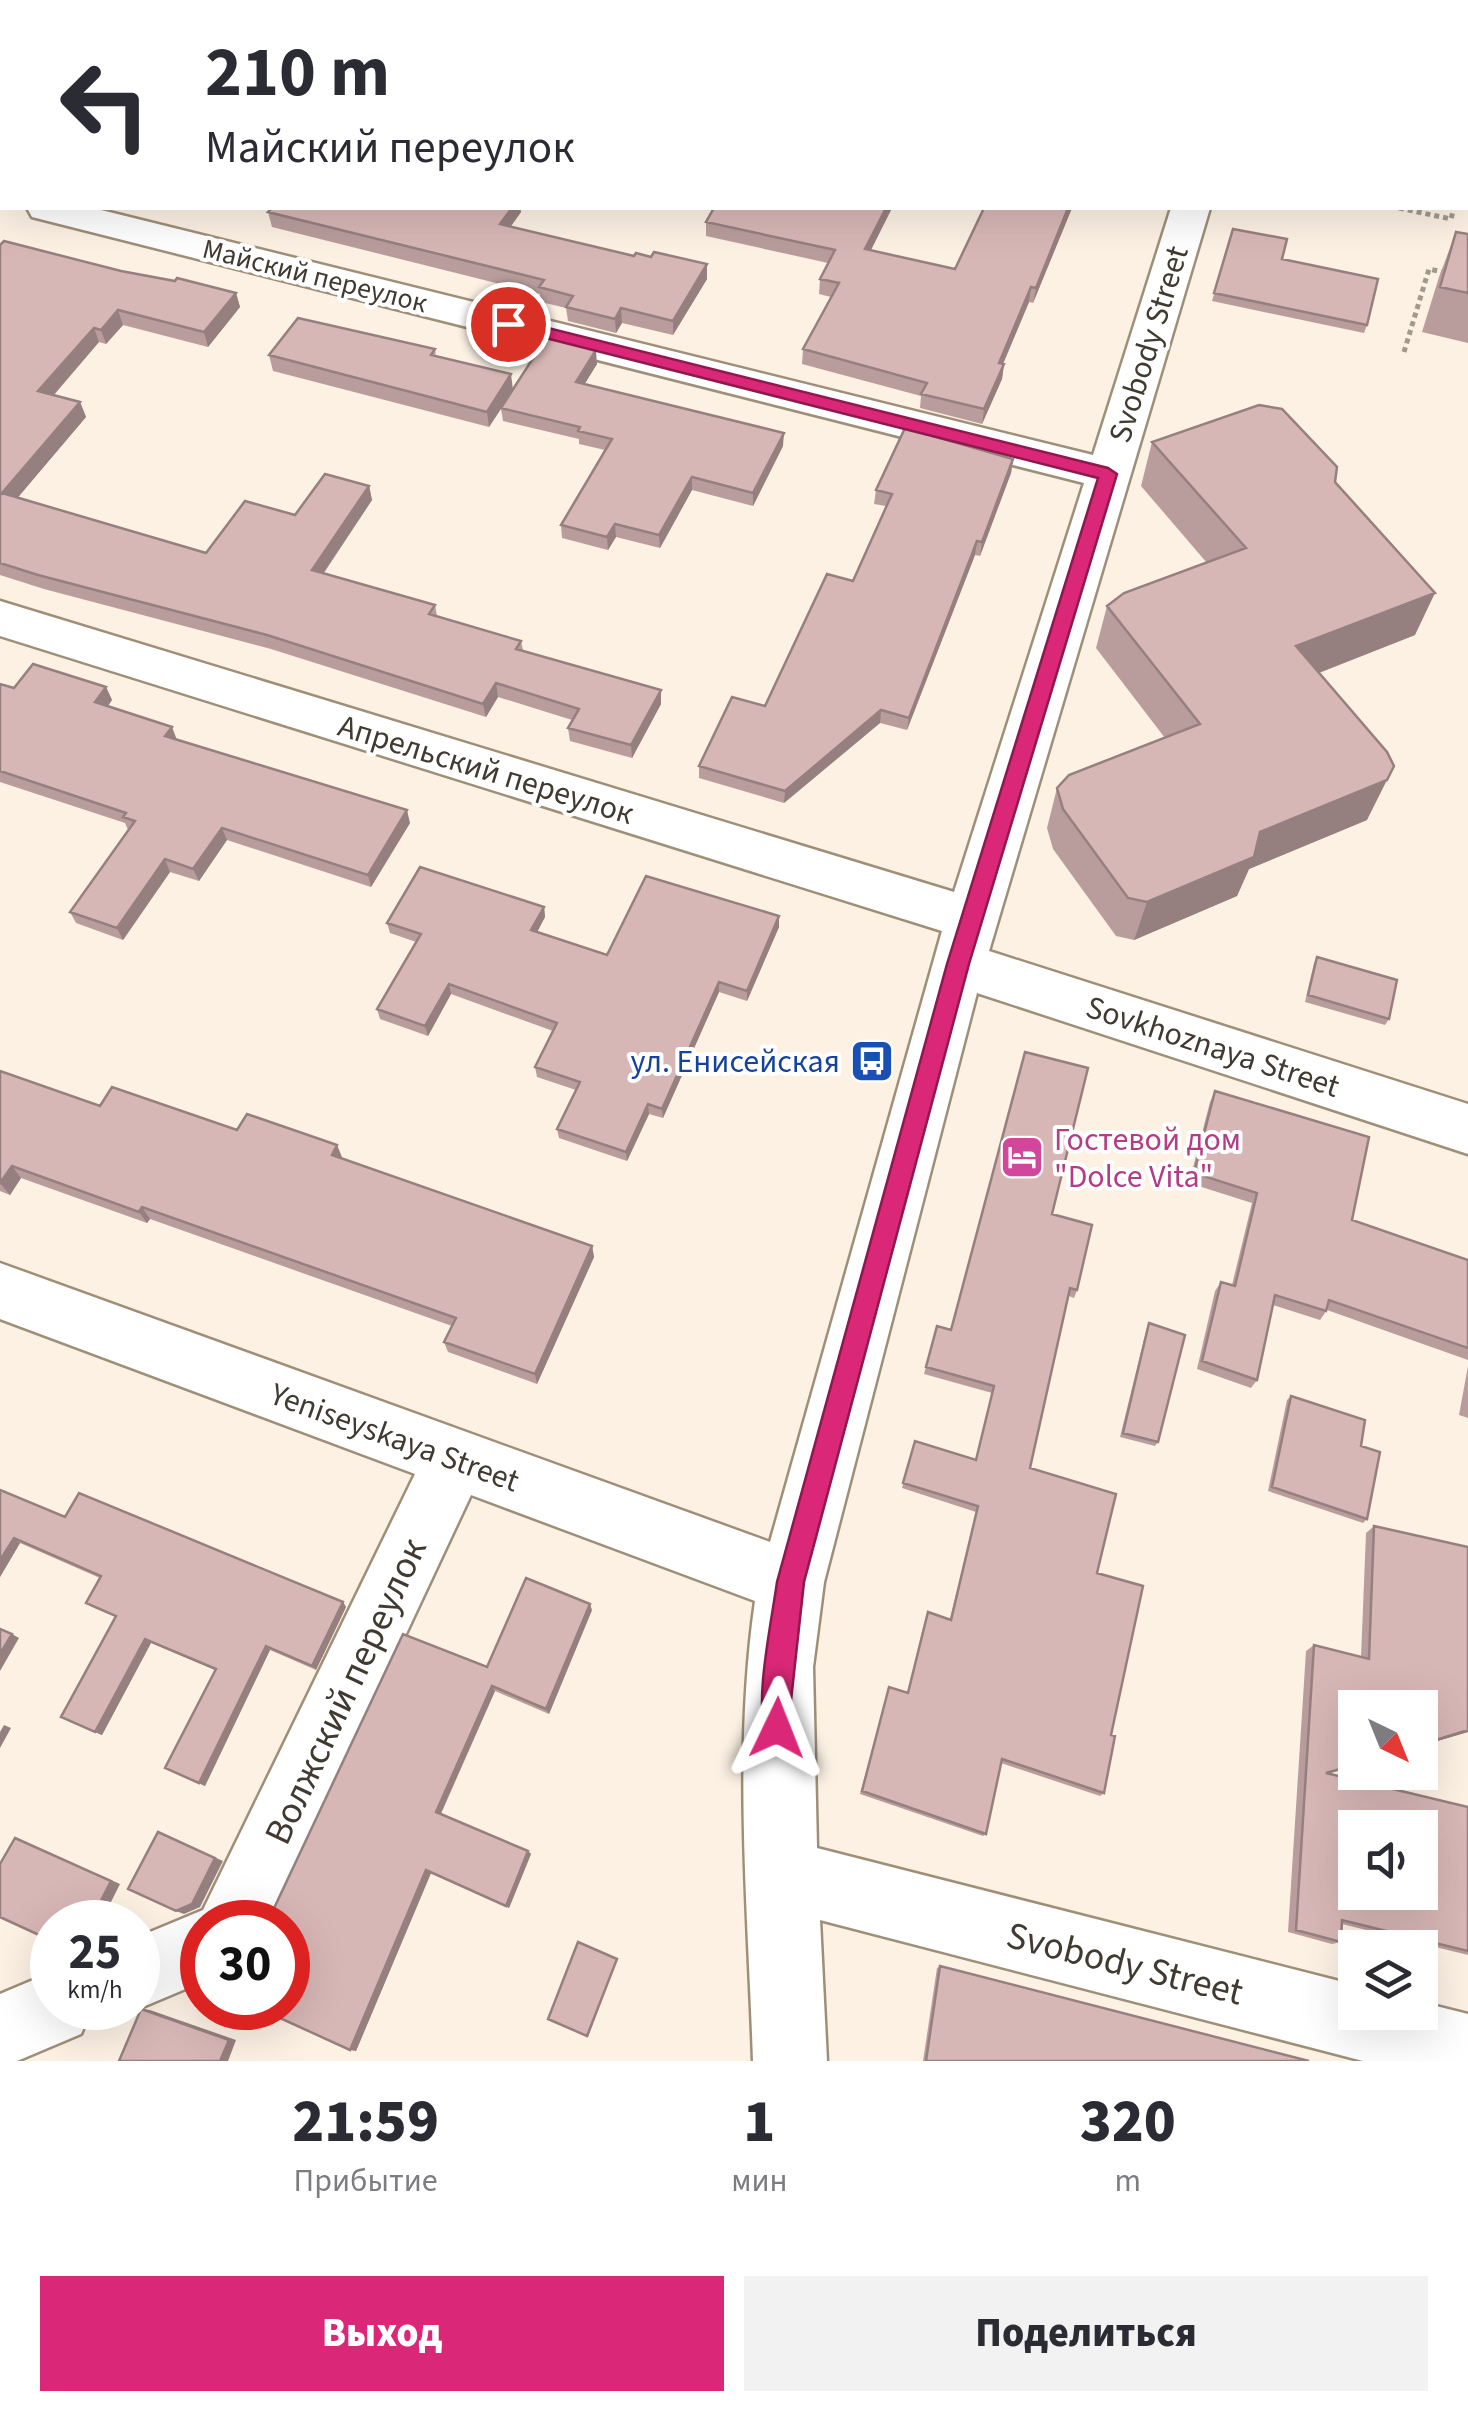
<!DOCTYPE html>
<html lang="ru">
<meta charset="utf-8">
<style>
:root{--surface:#fff;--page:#f2f2f3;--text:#2b2b33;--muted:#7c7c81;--accent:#db2777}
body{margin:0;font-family:"Source Sans 3",sans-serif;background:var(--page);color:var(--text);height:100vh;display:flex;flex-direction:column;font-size:38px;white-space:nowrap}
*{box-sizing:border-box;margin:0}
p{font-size:32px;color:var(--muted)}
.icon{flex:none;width:55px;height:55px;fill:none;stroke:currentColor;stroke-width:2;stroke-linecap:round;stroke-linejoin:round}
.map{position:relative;height:2061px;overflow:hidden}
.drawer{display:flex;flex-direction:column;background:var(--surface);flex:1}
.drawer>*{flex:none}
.top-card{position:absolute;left:0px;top:0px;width:1470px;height:210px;box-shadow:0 10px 40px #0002;background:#fff;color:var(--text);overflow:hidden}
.needle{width:65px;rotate:137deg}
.tools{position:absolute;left:1338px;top:1690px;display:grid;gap:20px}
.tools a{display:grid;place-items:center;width:100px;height:100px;border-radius:0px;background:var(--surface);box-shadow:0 10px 40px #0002;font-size:50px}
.speed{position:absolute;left:30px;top:1900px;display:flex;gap:20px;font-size:50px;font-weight:700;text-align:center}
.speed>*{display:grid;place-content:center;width:130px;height:130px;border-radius:50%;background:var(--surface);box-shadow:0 10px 40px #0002;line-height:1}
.speed small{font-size:25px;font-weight:400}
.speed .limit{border:15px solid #d22;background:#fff;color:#111}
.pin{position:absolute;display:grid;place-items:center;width:85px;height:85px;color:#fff;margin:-42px;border:5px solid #fff;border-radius:50%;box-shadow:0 2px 10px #0007}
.me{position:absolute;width:110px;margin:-55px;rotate:2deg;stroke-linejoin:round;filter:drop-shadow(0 0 8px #0008)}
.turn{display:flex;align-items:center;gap:35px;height:210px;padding:0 40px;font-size:45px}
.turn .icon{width:130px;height:130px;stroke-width:2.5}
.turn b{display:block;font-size:70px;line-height:85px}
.eta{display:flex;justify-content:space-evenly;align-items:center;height:170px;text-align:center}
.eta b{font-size:60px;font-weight:800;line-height:70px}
.primary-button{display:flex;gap:20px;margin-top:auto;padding:20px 40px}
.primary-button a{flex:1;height:115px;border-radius:0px;background:var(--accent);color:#fff;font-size:40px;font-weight:800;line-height:115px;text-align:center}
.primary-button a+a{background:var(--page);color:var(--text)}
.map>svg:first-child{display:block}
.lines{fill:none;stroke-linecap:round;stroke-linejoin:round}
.minor-casing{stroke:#9f8f79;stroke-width:5}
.path{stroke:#a2998e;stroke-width:5;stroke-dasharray:5 4;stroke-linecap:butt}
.minor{fill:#fff;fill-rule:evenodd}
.wall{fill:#b99d9d}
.shaded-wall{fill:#96807f}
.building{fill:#d7b7b6;stroke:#96807f;stroke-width:2.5;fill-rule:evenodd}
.route{fill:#db2777;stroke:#8e194d;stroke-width:2.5}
.labels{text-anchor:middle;stroke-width:8;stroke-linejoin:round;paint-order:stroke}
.far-street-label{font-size:28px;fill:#413a31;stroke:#fff}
.street-label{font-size:32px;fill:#413a31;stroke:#fff}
.transit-label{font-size:32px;fill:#164399;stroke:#fff;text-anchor:end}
.hotel-label{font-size:32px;fill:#b23c85;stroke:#fff;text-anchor:start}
.near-street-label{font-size:38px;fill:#413a31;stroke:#fff}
</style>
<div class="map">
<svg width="1468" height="2061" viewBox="0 0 1468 2061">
<rect width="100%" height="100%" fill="#fcf1e3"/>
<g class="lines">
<g class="minor-casing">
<path id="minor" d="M548 0H594L596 2H550Z
M1235 0H1271V2H1236Z
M27 208H93L1093 455 1171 208H1210L989 951 1468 1104V1154L977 993 824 1582 813 1667 817 1848 1355 1985V2012H1420V2002L1468 2014V2061H1363L820 1920 827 2061H753C748 1908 733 1753 755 1601L471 1495 271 1922H202V1982L138 2009 133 2008H138V1937L203 1910 415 1474 0 1319V1263L770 1542 942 931 0 636V601L954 892 1084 483 32 217Z
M52 1972V2008H92L81 2034 17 2061H0V1994Z"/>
</g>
<path class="path" d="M1399 208 1451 219 1454 208
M1404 352 1429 269 1447 273"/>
<use href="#minor" class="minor"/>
</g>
<path class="wall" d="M931 0H953L952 2Z
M272 208H520L521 212 510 227 707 279 673 335 622 323 616 333 568 321 566 308 541 302 540 294 272 227 268 212Z
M714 208H892L870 251 955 269 1072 208 1033 303 1029 302 1003 364H1004L1002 379 982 424 920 408 921 396 802 364 803 349 831 297 819 294 820 279 828 263 706 236V222Z
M1233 229 1282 259 1367 325 1364 333 1212 301Z
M1456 232 1468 234V343L1422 332 1439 277Z
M0 245 121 271 236 293 240 307 208 347 123 325 106 344 99 342 54 395 80 402 86 417 17 498 206 553 369 486 372 500 324 573 435 605 437 616 521 641 523 650 661 704 632 758 570 741 568 728 572 720 498 697 486 717 271 649 44 589 0 575Z
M435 349 436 356 513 389 597 364 584 384 783 446 753 506 692 490 660 548 616 537 608 550 562 538 561 525 605 450 579 444V439L503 421 501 409 489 427 273 371 269 355Z
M1152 442 1335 482 1415 635 1319 673 1367 820 1249 869 1237 896 1134 940 1116 936 1053 849 1047 828 1057 788 1165 738 1096 648 1107 606 1207 563 1141 486Z
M1013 459 1011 473 980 556 975 555 907 730 880 723 784 803 699 778V766L765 706 853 581 886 506 874 504 876 490Z
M0 684 14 688 106 687 112 700 108 706 177 740 410 823 371 887 227 840 199 881 170 872 123 940 76 923 70 912 128 830 125 823 0 782Z
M544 907 545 917 537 932 607 955 779 927 747 1001 719 992 663 1118 649 1114 627 1161 559 1138 557 1129 576 1090 537 1077 535 1067 553 1031 451 994 428 1036 380 1019 377 1009 416 942 390 933 387 923Z
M1317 957 1389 1019 1385 1025 1305 1002 1314 963Z
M0 1071 100 1106 237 1130 342 1157 341 1159 592 1246 594 1257 537 1384 448 1352 444 1342 452 1326 150 1219 147 1223 21 1178 10 1195 0 1191Z
M1215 1091 1352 1220 1468 1260V1360L1327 1310 1320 1320 1273 1305 1257 1380 1251 1388 1197 1369 1215 1291 1221 1282 1232 1285 1252 1203 1189 1183 1210 1102Z
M1052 1214 1077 1290 1074 1298 1069 1296 1030 1468 1097 1573 1111 1735 1104 1793 1100 1796 1001 1763 986 1834 983 1836 860 1794 888 1691 907 1693 926 1617 950 1619 976 1512 902 1488 915 1441 976 1460 992 1393 924 1374 937 1326 951 1329Z
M1149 1323 1158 1442 1155 1446 1120 1437 1147 1327Z
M1468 1366V1418L1459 1415Z
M1291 1396 1361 1446 1367 1519 1363 1523 1268 1491 1287 1400Z
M0 1490 65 1517 343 1602 346 1607 316 1670 270 1650 205 1786 165 1768 215 1670 151 1643 102 1735 68 1721 116 1617 92 1607 86 1603 100 1578 20 1543 0 1577Z
M1374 1526 1468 1547V1732L1420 1746V1708L1329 1774 1468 1807V1955L1342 1924 1341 1942 1332 1944 1288 1932 1306 1651 1314 1645 1361 1657 1366 1533Z
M592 1610 549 1714 495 1691 441 1814 528 1851 531 1854 509 1908 431 1873 356 2051 288 2008 268 1921 487 1667Z
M940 1966 1309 2061H923L937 1968Z"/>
<path class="shaded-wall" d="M35 0H60L57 2H33Z
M2 30V54L0 56V33Z
M512 208H520L521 212 502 239 500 224Z
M886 208H892L864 264 865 249Z
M1068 208H1072L1033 303 1036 288Z
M707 264V279L673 335V321Z
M1031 287 1029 302 997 378 999 363Z
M236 293 240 307 208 347 204 332Z
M621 308 622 323 616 333 615 319Z
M118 310 123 325 106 344 101 330Z
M94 328 99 342 44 406 38 391Z
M596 350 597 364 578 395 576 382Z
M1004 364 1002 379 982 424 984 409Z
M511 374 513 390 489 427 487 412Z
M80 402 86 417 9 508 2 493Z
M784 433 783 446 753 506V493Z
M1013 459 1011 473 980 556 982 542Z
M692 477V490L660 548 659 535Z
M369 486 372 500 316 584 312 570Z
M615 524 616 537 608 550 607 537Z
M977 541 975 555 907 730 909 718Z
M1435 593 1415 635 1280 688 1296 646Z
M496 683 498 697 486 717 483 704Z
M106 687 112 700 101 715 95 702Z
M661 690V704L632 758 631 745Z
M881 710 880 723 784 803 785 791Z
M172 727 177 740 165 736Z
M1394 766 1367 820 1249 869 1237 896 1134 940 1147 902 1260 832Z
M407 810 410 823 371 887 368 875Z
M222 828 227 840 199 881 193 869Z
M165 859 170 872 123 940 117 928Z
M544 907 545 917 533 940 531 930Z
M779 916V927L747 1001V991Z
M719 982V992L663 1118 662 1109Z
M449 984 451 994 428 1036 425 1026Z
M648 1104 649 1114 627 1161 626 1152Z
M337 1145 342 1157 337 1167 332 1155Z
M12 1166 21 1178 10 1195 0 1183Z
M142 1207 150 1219 147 1223 139 1212Z
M592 1246 594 1257 537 1384 535 1374Z
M14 1538 20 1543 0 1577V1560Z
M343 1602 346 1607 316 1670 312 1666Z
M590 1604 592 1610 549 1714 546 1709Z
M12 1634 19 1638 0 1671V1654Z
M145 1639 151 1643 102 1735 95 1732Z
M266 1646 270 1650 205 1786 199 1783Z
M492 1686 495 1691 440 1815 436 1812Z
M4 1725 11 1728 0 1748V1732Z
M1468 1730V1732L1420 1746V1745Z
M158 1832 223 1861 200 1907 184 1914 176 1911Z
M15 1838 120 1884 101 1922H90Z
M528 1851 531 1854 509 1908 506 1906Z
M426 1870 431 1873 356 2051 350 2050Z
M617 1959 588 2037 587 2036Z
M141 2009 150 2010 236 2040 228 2061H220Z"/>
<path class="building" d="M0 0H35L33 2H2V30L0 33Z
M144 0H359L370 2H142Z
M485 0H512L523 2H483Z
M1054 0H1208L1207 2H1053Z
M1373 0H1410L1423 2H1370Z
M0 93H2V133L0 136Z
M272 208H512L500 224 634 256 636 253 651 257 654 252 707 264 673 321 621 308 615 319 566 307 573 296 539 287 544 280 268 212Z
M714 208H886L865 249 955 269 984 208H1068L1036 288 1031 287 999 363 1004 364 984 409 921 394 927 383 803 349 839 283 820 279 835 250 706 222Z
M1233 229 1287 239 1282 259 1378 279 1367 325 1214 293Z
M1456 232 1468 234V293L1440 287Z
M4 241 121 271 175 281 177 278 236 293 204 332 118 310 101 330 94 328 38 391 80 402 2 493 206 553 245 501 295 515 325 474 369 486 312 570 435 605 429 614 521 641 516 649 661 690 631 745 568 728 579 709 496 683 483 704 267 635 38 575 0 563V245Z
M298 318 435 349 431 355 511 374 487 412 269 355Z
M546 338 596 350 576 382 784 433 753 493 692 477 659 535 615 524 607 537 561 525 612 439 578 431 580 427 501 408Z
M1259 405 1282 409 1337 467 1335 482 1435 593 1296 646 1387 752 1394 766 1387 780 1260 832 1254 857 1147 902 1128 898 1063 809 1057 788 1069 775 1200 724 1107 606 1124 593 1246 548 1152 442Z
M905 428 1013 459 982 542 977 541 909 718 881 710 785 791 699 766 732 697 765 706 827 574 853 581 892 494 876 490Z
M33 664 106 687 95 702 172 727 165 736 407 810 368 875 222 828 193 869 165 859 117 928 70 912 135 821 123 817 126 813 0 771V684L14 688Z
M420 867 544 907 531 930 607 955 646 876 779 916 747 991 719 982 662 1109 648 1104 626 1152 557 1129 580 1082 535 1067 557 1023 449 984 425 1026 377 1009 421 934 387 923Z
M1317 957 1397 980 1389 1019 1308 995Z
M1025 1052 1088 1068 1052 1214 1092 1225 1077 1290 1070 1288 1030 1468 1116 1494 1097 1573 1143 1586 1111 1735 1115 1736 1104 1793 1002 1759 986 1834 862 1791 889 1687 908 1693 928 1612 951 1620 978 1506 903 1483 915 1441 976 1460 994 1386 926 1367 937 1326 951 1330Z
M0 1071 100 1106 112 1087 237 1130 247 1114 337 1145 332 1155 592 1246 535 1374 444 1342 456 1318 142 1207 139 1212 12 1166 0 1183Z
M1215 1091 1369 1137 1352 1220 1468 1260V1348L1329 1300 1326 1311 1275 1295 1257 1380 1202 1361 1221 1282 1235 1286 1257 1193 1194 1173Z
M1149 1323 1185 1335 1158 1442 1123 1433Z
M1291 1396 1365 1420 1361 1446 1380 1452 1367 1519 1272 1487Z
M0 1490 65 1517 79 1493 343 1602 312 1666 266 1646 199 1783 165 1768 216 1669 145 1639 95 1732 61 1717 116 1616 86 1603 101 1576 14 1538 0 1560Z
M1374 1526 1468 1547V1730L1420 1745V1708H1355V1765L1326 1773 1468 1807V1951L1342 1920 1341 1942 1296 1930 1314 1645 1369 1659ZM1355 1828H1420V1892H1355Z
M526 1578 590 1604 546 1709 492 1686 436 1812 528 1851 506 1906 426 1870 350 2050 258 2008H288V1922H233L268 1921 403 1634 487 1667Z
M0 1629 12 1634 0 1654Z
M158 1832 215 1858 192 1904 176 1911 128 1889Z
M15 1838 111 1881 90 1922H52V1941L0 1917V1864Z
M578 1942 617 1959 587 2036 548 2019Z
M940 1966 1309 2061H926Z
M141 2009 229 2040 220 2061H119Z"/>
<path class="route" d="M508 318 1108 468 1117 474 969 964 804 1582 787 1737 777 1742 767 1737C753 1705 772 1620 777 1582L947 964 1098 478 502 327 500 324Z"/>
<defs>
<g id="bus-square" transform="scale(2.25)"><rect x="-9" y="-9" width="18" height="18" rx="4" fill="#1a4fb4" stroke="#fff"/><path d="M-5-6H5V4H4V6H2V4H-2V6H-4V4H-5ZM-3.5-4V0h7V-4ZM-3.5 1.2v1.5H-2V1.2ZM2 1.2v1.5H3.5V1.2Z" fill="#fff"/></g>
<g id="hotel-square" transform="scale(2.25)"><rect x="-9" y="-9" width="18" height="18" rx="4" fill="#d1479c" stroke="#fff"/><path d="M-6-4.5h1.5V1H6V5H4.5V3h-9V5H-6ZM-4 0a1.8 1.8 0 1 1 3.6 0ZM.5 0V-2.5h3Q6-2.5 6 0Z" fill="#fff"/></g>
</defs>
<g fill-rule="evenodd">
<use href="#bus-square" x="872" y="1061"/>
<use href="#hotel-square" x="1022" y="1157"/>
</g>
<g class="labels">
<g class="far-street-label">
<text transform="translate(315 275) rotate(14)" y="10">Майский переулок</text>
</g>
<g class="street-label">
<text transform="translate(1148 344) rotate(-73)" y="11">Svobody Street</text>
<text transform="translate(486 769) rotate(17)" y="11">Апрельский переулок</text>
<text transform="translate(1213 1046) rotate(18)" y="11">Sovkhoznaya Street</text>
<text transform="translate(395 1437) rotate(20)" y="11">Yeniseyskaya Street</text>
</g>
<g class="transit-label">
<text x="840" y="1072">ул. Енисейская</text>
</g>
<g class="hotel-label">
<text x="1054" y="1150">Гостевой дом<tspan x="1054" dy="37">"Dolce Vita"</tspan></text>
</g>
<g class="near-street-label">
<text transform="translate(345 1691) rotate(-65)" y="13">Волжский переулок</text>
<text transform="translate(1125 1963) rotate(14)" y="13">Svobody Street</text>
</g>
</g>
</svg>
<div class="tools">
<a><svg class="needle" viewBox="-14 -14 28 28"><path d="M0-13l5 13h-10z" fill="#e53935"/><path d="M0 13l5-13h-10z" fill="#7c7c81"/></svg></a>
<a><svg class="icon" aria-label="sound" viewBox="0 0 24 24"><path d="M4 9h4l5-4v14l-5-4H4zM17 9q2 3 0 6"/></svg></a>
<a><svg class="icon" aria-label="layers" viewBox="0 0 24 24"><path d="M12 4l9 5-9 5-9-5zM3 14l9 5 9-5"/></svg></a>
</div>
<div class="speed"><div>25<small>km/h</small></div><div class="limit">30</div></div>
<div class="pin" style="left:508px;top:324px;background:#d93025"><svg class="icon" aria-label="arrive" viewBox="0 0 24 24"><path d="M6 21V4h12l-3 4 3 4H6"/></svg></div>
<svg class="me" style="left:777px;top:1728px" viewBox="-20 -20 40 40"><path d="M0-17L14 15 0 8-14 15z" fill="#db2777" stroke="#fff" stroke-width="4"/></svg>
<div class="top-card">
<div class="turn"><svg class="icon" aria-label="left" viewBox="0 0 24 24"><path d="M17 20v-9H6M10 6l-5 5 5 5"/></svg><div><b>210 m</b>Майский переулок</div></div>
</div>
</div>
<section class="drawer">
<div class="eta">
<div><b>21:59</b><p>Прибытие</p></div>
<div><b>1</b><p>мин</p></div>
<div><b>320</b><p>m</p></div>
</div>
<div class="primary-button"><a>Выход</a><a>Поделиться</a></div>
</section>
